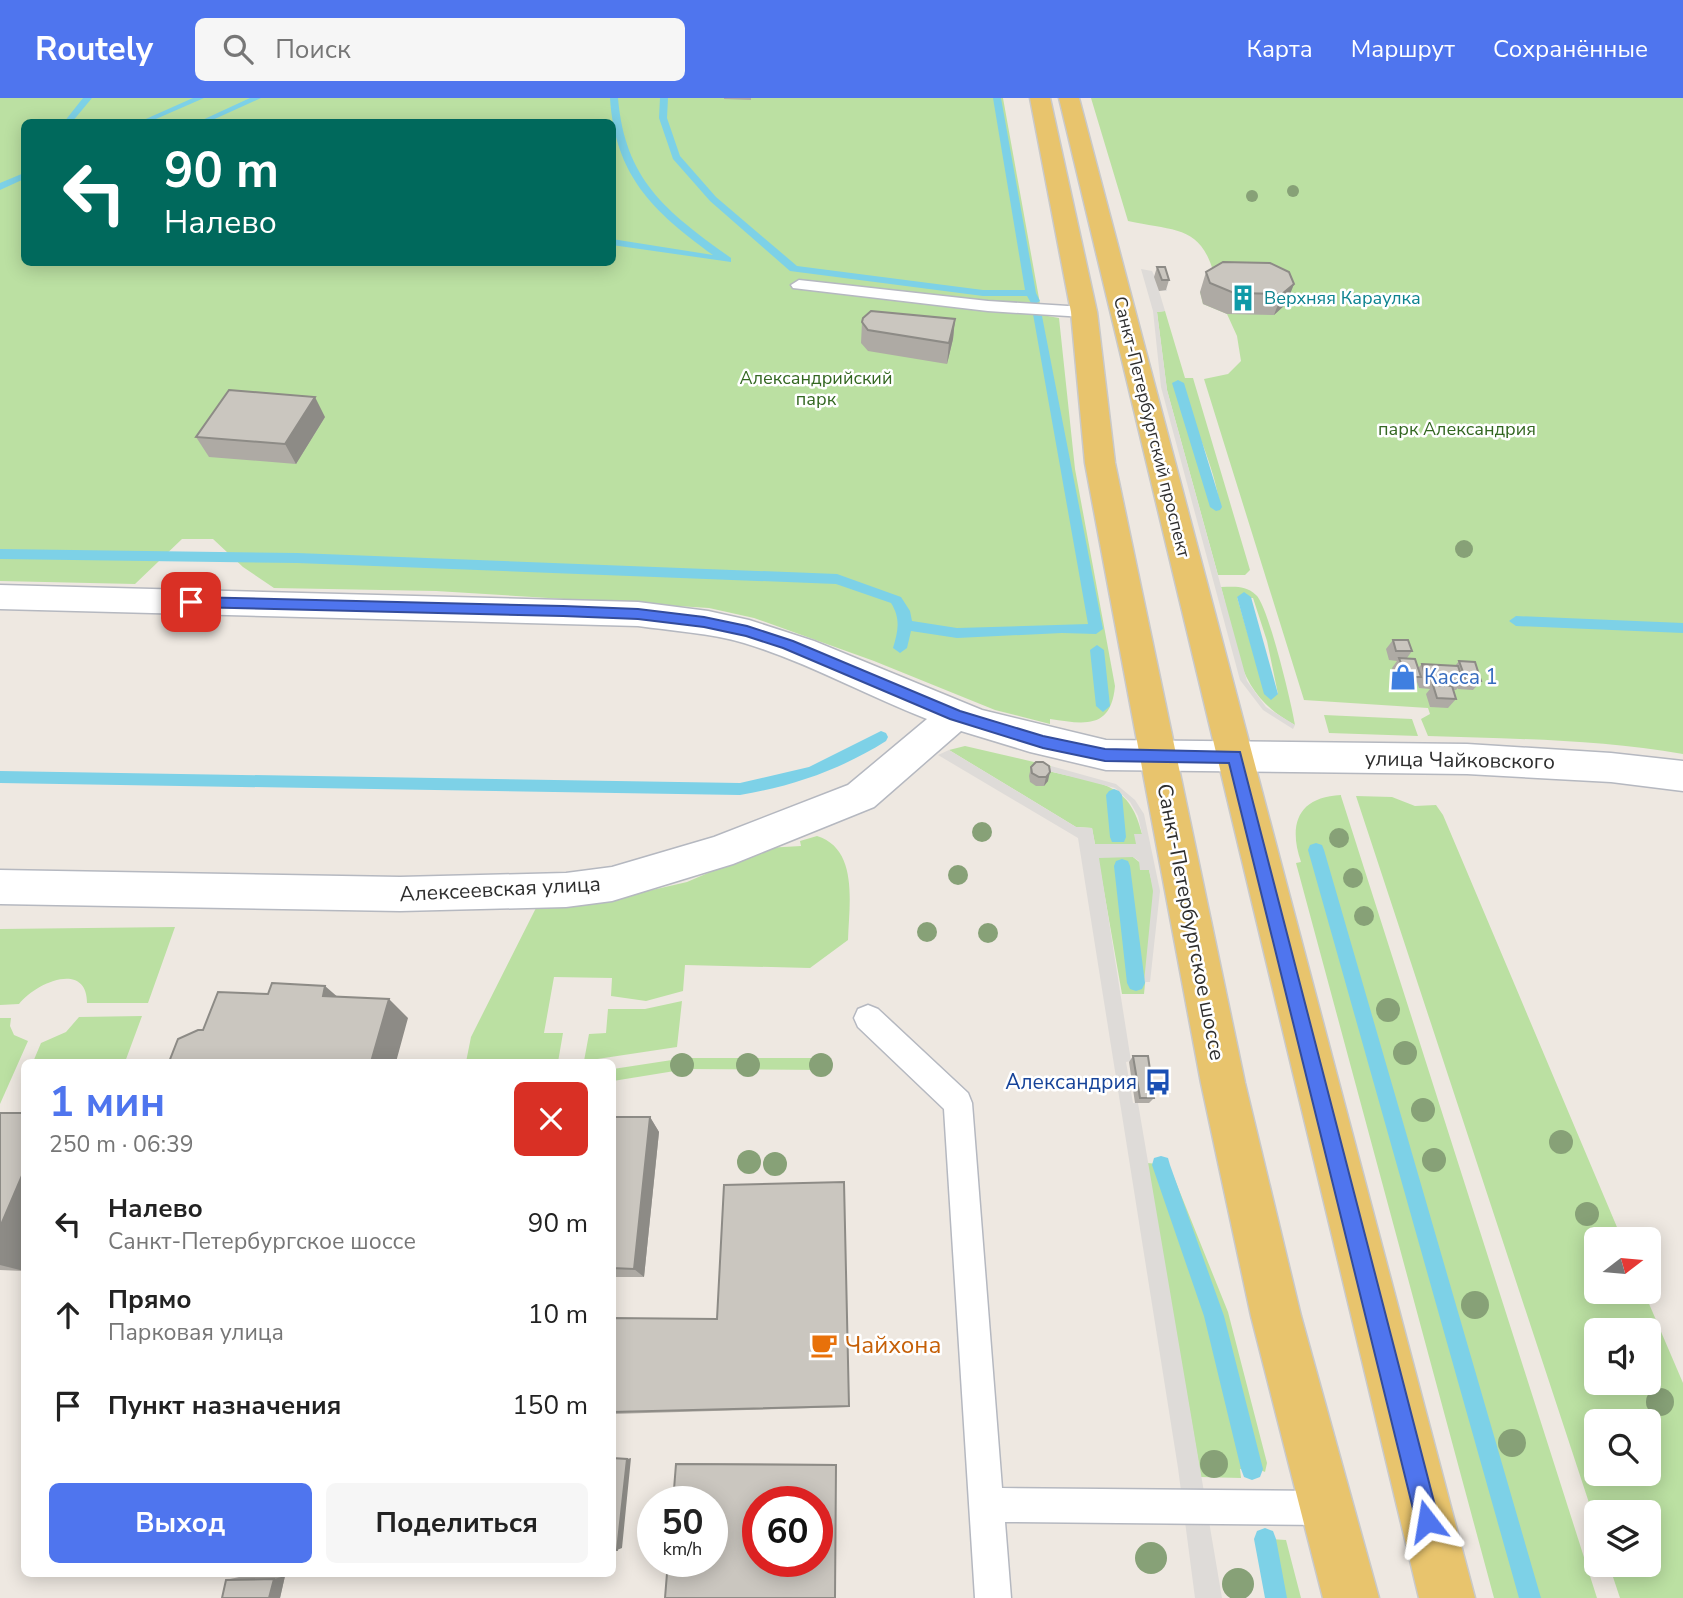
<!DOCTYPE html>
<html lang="ru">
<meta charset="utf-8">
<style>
:root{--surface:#fff;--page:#f6f6f6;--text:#222;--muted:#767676;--accent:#4f75ee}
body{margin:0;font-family:"Nunito Sans",sans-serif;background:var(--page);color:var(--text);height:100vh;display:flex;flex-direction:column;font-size:26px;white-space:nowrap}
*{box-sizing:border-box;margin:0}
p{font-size:23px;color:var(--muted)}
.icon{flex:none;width:38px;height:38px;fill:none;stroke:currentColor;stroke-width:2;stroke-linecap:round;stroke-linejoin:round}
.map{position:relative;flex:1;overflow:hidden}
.panel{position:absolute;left:21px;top:961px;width:595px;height:518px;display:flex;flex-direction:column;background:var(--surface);border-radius:10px;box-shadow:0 4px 18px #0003}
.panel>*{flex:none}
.hud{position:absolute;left:21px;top:21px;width:595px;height:147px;border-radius:10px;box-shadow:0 4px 18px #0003;background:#00695c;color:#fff;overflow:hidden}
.needle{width:46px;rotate:74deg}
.tools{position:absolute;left:1584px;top:1129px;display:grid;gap:14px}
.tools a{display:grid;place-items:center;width:77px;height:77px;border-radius:10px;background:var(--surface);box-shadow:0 4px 18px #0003;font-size:35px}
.speed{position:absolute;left:637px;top:1388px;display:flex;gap:14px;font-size:35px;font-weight:700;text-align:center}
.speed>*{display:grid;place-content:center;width:91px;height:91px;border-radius:50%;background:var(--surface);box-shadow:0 4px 18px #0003;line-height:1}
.speed small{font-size:18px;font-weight:400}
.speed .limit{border:10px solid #d22;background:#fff;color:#111}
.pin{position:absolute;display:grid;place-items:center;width:60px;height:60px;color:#fff;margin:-30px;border-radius:14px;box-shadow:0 4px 10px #0006}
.me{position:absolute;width:77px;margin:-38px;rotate:346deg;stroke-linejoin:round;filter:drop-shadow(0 0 5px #0008)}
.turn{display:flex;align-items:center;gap:24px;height:147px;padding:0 28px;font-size:32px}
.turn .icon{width:91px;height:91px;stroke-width:2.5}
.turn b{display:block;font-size:49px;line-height:60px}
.round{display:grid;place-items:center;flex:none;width:74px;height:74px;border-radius:10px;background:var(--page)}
.overview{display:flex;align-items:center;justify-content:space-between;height:119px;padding:0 28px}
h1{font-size:42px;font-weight:700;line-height:52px;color:var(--accent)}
.primary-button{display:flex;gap:14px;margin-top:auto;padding:14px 28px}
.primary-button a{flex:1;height:80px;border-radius:10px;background:var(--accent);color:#fff;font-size:28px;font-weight:700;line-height:80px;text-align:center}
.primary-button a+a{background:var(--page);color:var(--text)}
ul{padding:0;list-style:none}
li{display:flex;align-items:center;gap:21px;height:91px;padding:0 28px}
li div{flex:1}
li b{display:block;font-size:26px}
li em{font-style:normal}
header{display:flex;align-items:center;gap:42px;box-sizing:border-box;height:98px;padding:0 35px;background:var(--accent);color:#fff}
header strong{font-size:33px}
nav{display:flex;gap:38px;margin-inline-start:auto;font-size:24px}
.search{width:490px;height:63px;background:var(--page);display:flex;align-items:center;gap:18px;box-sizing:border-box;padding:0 24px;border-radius:10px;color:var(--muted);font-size:26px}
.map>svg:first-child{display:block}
.green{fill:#bbe0a2;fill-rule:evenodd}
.plaza{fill:#dedbd8}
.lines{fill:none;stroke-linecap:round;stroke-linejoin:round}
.stream{fill:#7dd1e7;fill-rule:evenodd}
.service-casing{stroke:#b5b8c0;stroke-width:3}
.minor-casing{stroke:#b5b8c0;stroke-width:3}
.primary-casing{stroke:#c9c9c9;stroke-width:3}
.service{fill:#fff;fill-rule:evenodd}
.minor{fill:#fff;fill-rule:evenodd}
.primary{fill:#e8c46d;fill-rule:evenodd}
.tree{fill:#87a177}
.wall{fill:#aeaaa4}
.shaded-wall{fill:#8d8b86}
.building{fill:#cac6bf;stroke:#8d8b86;stroke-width:2;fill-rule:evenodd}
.route{fill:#4f75ee;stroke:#334c9b;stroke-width:2}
.labels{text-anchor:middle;stroke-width:5;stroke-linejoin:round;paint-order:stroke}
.far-culture-label{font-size:18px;fill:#0d838f;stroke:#fff;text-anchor:start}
.far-park-label{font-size:18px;fill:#336721;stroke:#fff}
.far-street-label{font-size:18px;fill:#2e2e2e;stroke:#fff}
.shop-label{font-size:21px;fill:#366cbe;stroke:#fff;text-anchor:start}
.street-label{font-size:21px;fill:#2e2e2e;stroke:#fff}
.transit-label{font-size:21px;fill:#164399;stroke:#fff;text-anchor:end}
.near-food-label{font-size:24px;fill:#c56008;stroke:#fff;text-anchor:start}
</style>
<header>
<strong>Routely</strong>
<div class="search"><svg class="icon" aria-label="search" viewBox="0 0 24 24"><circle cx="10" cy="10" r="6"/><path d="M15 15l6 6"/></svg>Поиск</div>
<nav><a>Карта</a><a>Маршрут</a><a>Сохранённые</a></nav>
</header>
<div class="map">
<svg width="1683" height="1500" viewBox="0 0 1683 1500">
<rect width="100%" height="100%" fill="#eee8e1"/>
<path class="green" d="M0 0H1003L1042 217 1059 220 1075 371 1115 588C1111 632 1084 626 1050 621V626L995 612 874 563 754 520 709 510 436 493 274 490 243 469 213 441H182L135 486 0 483ZM24 24H612V164H24Z
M1091 0H1683V656C1598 641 1514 641 1428 638L1421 621 1430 616 1428 610 1304 602 1204 281 1228 276 1241 263 1237 238 1227 216 1203 206 1200 194 1216 184C1203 126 1177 134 1128 123Z
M1165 213 1185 280H1193L1250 472 1245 477H1218L1167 292 1157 214ZM1176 285H1180C1193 327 1214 365 1220 409H1211Z
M1221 489C1235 489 1245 487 1256 497 1268 507 1292 607 1295 627 1236 596 1237 548 1221 489ZM1237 499 1253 500 1267 543 1278 596 1265 595Z
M1324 617 1412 621 1418 638 1329 635Z
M965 648 1051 668 1049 673C1097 686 1129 681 1142 736L1136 746H1095L1092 730 1076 729 949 652Z
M1341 697V698L1597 1500H1533L1318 753 1314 752 1526 1500H1494L1296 765 1301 764C1288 726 1298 699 1341 697Z
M1356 698 1392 699 1415 708 1436 707 1443 717 1622 1141H1596V1194H1644L1683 1285V1500H1620L1609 1467 1648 1466V1414H1596V1426ZM1596 1232H1648V1284H1596ZM1596 1323H1648V1376H1596Z
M817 738C859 751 849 807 848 842L810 870 685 867 683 893 646 903 611 898 612 880 554 879 544 935H563L558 964H466L471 939 539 804 613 801 687 784 766 750 801 748 800 743Z
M1105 758 1133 759 1149 772 1154 793 1144 896H1122L1098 759ZM1119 768 1125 769 1139 884H1133Z
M175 829 148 905H87C87 862 35 885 19 906L0 907V831Z
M682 903 677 949 584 963 589 936 606 935 608 911H645Z
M142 918 125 964H33L41 945 66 934 79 919Z
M0 920H11L10 928 14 937 28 943 0 1006Z
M685 960H824V972L687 971 613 983V971Z
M1147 1065 1159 1066 1211 1219 1248 1371H1240L1241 1380 1201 1379Z
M1165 1067H1169L1228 1214 1267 1365 1265 1374 1256 1370 1217 1218Z
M1269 1441 1286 1442 1301 1500H1280Z"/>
<path class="plaza" d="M1141 171 1152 173 1155 179H1162L1167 193H1159L1165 213 1157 214 1167 292 1247 583 1266 609 1295 627 1293 631 1263 612 1240 582 1161 289 1153 213Z
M949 652 1076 729 1092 730 1095 746H1136L1134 736H1142L1138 718 1130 704 1115 690 1049 673 1051 668 1116 686 1135 702 1144 716 1160 793 1150 884H1144L1153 793 1149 772H1140L1139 763 1133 759 1099 760 1131 963 1126 964 1133 1005H1138L1222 1500H1195L1178 1370 1078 740 938 657Z"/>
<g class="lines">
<path class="stream" d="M83 0H92L72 24H64Z
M193 0H204L149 24H139Z
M250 0H261L208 24H198Z
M610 0H618C625 83 667 114 731 160V164L612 147V141L713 157C652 113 615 77 610 0Z
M660 0H668L667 20 680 58 716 99 797 168 983 192H1025L993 0H1001L1036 195 1040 203 1035 206 1031 205 1027 198H983L790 173 710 103 673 61 659 20Z
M24 75V81L0 92V85Z
M1033 216 1042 218 1103 531 1096 536 1062 535 957 540 911 533 907 550 900 555 893 550C898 533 901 521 891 505L836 486 297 465 0 461V451L297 455 837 476 901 499 910 513 912 523 957 530 1088 526Z
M1178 282 1184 285 1222 409 1220 412 1216 413 1210 409 1172 285Z
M1244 494 1251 499 1278 596 1271 602 1264 596 1237 499Z
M1516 518 1683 525V535L1516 528 1509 523Z
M1097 547 1104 552 1110 608 1103 614 1096 608 1090 552Z
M881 633 886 635 888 639 886 643C840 672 793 688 740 697L0 685V673L740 685 809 669Z
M1114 691 1119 693 1122 697 1126 739 1124 744H1112L1110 739 1106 697 1109 693Z
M1316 745 1322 747 1324 752 1541 1500H1519L1308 752 1310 747Z
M1122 761 1128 763 1130 768 1145 885 1142 891 1136 893 1130 891 1127 885 1114 768 1116 763Z
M1161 1058 1168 1060 1170 1067 1224 1218 1263 1371 1260 1379 1252 1382 1244 1379 1241 1371 1204 1218 1152 1067 1154 1060Z
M1265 1430 1273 1433 1276 1441 1287 1500H1265L1254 1441 1257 1433Z"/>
<g class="service-casing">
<path id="service" d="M799 182 988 203 1084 209 1092 214 1084 219 988 213 793 190 791 187Z
M868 907 878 911 968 995 972 1005 1002 1390 1326 1393 1338 1398 1343 1410 1338 1422 1326 1427 1005 1424 1011 1500H975L944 1011 858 929 854 920 858 911Z"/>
</g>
<g class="minor-casing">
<path id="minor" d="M0 487 638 504 708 513 749 522 814 543 982 612 1106 642 1467 646 1611 655 1683 663V693L1611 684 1467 676 1106 672 1030 654 961 633 874 709 733 766 612 803 566 809 400 813 0 806V772L400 779 566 775 612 769 714 739 848 687 927 621C865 597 807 564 744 545 710 535 673 533 638 528L0 511Z"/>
</g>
<g class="primary-casing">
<path id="primary" d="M1030 0H1050L1097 214 1115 365 1245 985 1301 1218 1379 1500H1323L1251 1218 1201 985 1085 365 1071 214Z
M1059 0H1079L1475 1500H1419Z"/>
</g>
<use href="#service" class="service"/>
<use href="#minor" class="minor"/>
<use href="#primary" class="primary"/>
</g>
<g class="tree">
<circle cx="1293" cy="93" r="6"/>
<circle cx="1252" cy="98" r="6"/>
<circle cx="1464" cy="451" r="9"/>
<circle cx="982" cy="734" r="10"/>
<circle cx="1339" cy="740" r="10"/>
<circle cx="958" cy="777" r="10"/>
<circle cx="1353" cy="780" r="10"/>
<circle cx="1364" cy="818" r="10"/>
<circle cx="927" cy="834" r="10"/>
<circle cx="988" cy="835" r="10"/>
<circle cx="1388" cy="912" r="12"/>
<circle cx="1405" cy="955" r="12"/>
<circle cx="682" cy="967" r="12"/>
<circle cx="748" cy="967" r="12"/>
<circle cx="821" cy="967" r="12"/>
<circle cx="1423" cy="1012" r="12"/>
<circle cx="1561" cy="1044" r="12"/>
<circle cx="1434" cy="1062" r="12"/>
<circle cx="749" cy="1064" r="12"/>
<circle cx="775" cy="1066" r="12"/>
<circle cx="1587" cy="1116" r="12"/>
<circle cx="1475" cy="1207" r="14"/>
<circle cx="1660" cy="1304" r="14"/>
<circle cx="1512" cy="1345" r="14"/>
<circle cx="1214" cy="1366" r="14"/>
<circle cx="1151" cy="1460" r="16"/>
<circle cx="1238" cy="1486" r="16"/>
</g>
<path class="wall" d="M724 0H751V2L724 1Z
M1157 169 1169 182 1166 192 1159 193 1154 179Z
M1206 174 1294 186 1286 206 1274 217 1227 216 1203 206 1200 194Z
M955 221 953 241 947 266 868 253 861 245 862 224Z
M325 319 296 366 209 359 196 339Z
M1393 542 1412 553 1407 560 1418 570 1422 566 1455 568 1459 563 1481 583 1473 592 1458 591V590L1456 592H1453L1456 601 1448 610 1430 609 1426 596 1430 591 1419 590 1417 584 1414 588H1399L1392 570 1397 563 1389 562 1386 551Z
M1043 664 1048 683 1044 688H1036L1030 684 1029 678 1031 669Z
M1133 958 1154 1000 1149 1005H1135L1129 964Z
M0 1015H24V1173L0 1172Z
M612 1019H650L659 1034 644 1179H612Z
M612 1220 849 1308V1309L612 1316Z
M684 1365 836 1366V1500L676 1366Z
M285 1478 280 1500 226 1482 239 1479Z"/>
<path class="shaded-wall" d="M1294 186 1286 206 1274 217 1282 196Z
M955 221 953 241 947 266 949 245Z
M315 299 325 319 296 366 285 346Z
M1050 674 1048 683 1044 688 1046 679Z
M325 888 347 907 323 898Z
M389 901 408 920 396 964H371Z
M650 1019 659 1034 644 1179 634 1171Z
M24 1073V1173L0 1167V1129Z
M631 1360 622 1450 617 1452 627 1361Z
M285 1478 280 1500H269L274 1481Z"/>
<path class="building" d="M1223 164 1270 165 1289 174 1294 186 1282 196 1234 195 1210 185 1206 174Z
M1157 169H1165L1169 182H1162Z
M871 213 955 221 949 245 868 232 862 224 863 220Z
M229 292 315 299 285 346 196 339Z
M1393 542H1408L1412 553H1396Z
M1399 560 1415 561 1421 579H1406Z
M1459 563 1475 564 1481 583 1466 582Z
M1422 566 1458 568 1463 583 1426 581Z
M1433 587 1452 588 1456 601 1437 600Z
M1036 664H1043L1049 668 1050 674 1046 679H1039L1032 675 1031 669Z
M272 885 325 888 323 898 389 901 371 964H169L178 941 198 932H203L218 894 268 896Z
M1133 958H1148L1154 1000H1140Z
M0 1015H24V1073L0 1129Z
M612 1019H650L634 1171 612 1170Z
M844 1084 849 1308 612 1314V1220L717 1221 724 1087Z
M612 1360 627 1361 617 1452H612Z
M676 1366 836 1367 835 1500H665L668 1463H712V1404H673ZM758 1404H817V1463H758Z
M274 1481 269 1500H222L226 1482Z"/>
<path class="route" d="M191 499 563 508 638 511 704 519 747 528 793 543 960 613 1043 638 1105 651 1240 654 1439 1423 1435 1431 1427 1434 1419 1431 1416 1423 1229 665 1105 663 1043 650 950 621 783 550 746 538 704 529 638 521 563 518 191 509 184 504Z"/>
<defs>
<g id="building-bare" transform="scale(2.1)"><path d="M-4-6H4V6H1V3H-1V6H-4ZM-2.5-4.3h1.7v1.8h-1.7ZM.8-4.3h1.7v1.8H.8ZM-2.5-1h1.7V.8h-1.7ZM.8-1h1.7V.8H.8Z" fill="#0f9aa8" stroke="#fff" stroke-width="2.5" paint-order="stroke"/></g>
<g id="shop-bare" transform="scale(2.1)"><path d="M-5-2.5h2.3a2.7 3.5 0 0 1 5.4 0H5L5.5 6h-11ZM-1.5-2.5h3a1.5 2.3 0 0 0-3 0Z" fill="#3f7fe0" stroke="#fff" stroke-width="2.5" paint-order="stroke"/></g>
<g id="bus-bare" transform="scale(2.1)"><path d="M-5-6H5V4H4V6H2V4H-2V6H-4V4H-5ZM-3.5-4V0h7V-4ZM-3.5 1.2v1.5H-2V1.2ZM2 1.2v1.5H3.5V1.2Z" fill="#1a4fb4" stroke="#fff" stroke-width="2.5" paint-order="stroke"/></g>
<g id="cafe-bare" transform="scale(2.1)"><path d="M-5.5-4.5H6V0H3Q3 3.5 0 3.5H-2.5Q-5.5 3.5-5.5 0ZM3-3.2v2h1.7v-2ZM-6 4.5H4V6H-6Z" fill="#e8710a" stroke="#fff" stroke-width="2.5" paint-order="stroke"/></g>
</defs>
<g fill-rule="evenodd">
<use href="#building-bare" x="1243" y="200"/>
<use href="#shop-bare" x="1403" y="579"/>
<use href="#bus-bare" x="1158" y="984"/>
<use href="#cafe-bare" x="824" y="1247"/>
</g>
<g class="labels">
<g class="far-culture-label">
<text x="1264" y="206">Верхняя Караулка</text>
</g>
<g class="far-park-label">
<text x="816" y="286">Александрийский<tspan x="816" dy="21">парк</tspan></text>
<text x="1457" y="337">парк Александрия</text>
</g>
<g class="far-street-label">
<text transform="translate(1152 329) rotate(76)" y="6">Санкт-Петербургский проспект</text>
</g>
<g class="shop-label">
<text x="1424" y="586">Касса 1</text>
</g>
<g class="street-label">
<text transform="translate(1460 662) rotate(1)" y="7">улица Чайковского</text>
<text transform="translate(500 791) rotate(-3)" y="7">Алексеевская улица</text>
<text transform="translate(1191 824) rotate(79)" y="7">Санкт-Петербургское шоссе</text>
</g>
<g class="transit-label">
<text x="1137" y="991">Александрия</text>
</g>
<g class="near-food-label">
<text x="845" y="1255">Чайхона</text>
</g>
</g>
</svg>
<div class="tools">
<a><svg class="needle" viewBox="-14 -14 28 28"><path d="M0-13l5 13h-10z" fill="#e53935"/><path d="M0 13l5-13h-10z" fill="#767676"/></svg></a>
<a><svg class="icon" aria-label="sound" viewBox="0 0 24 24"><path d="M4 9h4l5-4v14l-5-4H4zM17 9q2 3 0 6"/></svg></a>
<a><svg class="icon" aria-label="search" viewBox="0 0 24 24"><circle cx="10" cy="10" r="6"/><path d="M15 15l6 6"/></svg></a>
<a><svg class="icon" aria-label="layers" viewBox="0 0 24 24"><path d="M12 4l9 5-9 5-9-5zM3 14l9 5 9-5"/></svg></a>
</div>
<div class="speed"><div>50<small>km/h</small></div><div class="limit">60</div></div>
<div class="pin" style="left:191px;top:504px;background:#d93025"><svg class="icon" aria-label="arrive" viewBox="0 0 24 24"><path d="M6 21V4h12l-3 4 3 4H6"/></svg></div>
<svg class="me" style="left:1427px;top:1423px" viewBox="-20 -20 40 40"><path d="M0-17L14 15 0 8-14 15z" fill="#4f75ee" stroke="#fff" stroke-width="4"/></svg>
<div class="hud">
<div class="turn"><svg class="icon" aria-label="left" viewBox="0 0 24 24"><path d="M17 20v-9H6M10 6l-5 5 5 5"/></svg><div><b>90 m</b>Налево</div></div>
</div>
<section class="panel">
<div class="overview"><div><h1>1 мин</h1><p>250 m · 06:39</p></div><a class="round" style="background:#d93025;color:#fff"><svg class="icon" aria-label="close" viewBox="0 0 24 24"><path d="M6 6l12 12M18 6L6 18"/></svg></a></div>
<ul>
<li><svg class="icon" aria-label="left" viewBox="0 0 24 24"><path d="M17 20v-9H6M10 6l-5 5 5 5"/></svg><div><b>Налево</b><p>Санкт-Петербургское шоссе</p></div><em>90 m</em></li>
<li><svg class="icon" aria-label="ahead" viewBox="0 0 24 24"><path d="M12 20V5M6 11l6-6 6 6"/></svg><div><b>Прямо</b><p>Парковая улица</p></div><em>10 m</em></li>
<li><svg class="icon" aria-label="arrive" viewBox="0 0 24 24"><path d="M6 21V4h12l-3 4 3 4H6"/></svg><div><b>Пункт назначения</b></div><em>150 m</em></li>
</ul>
<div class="primary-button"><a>Выход</a><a>Поделиться</a></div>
</section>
</div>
